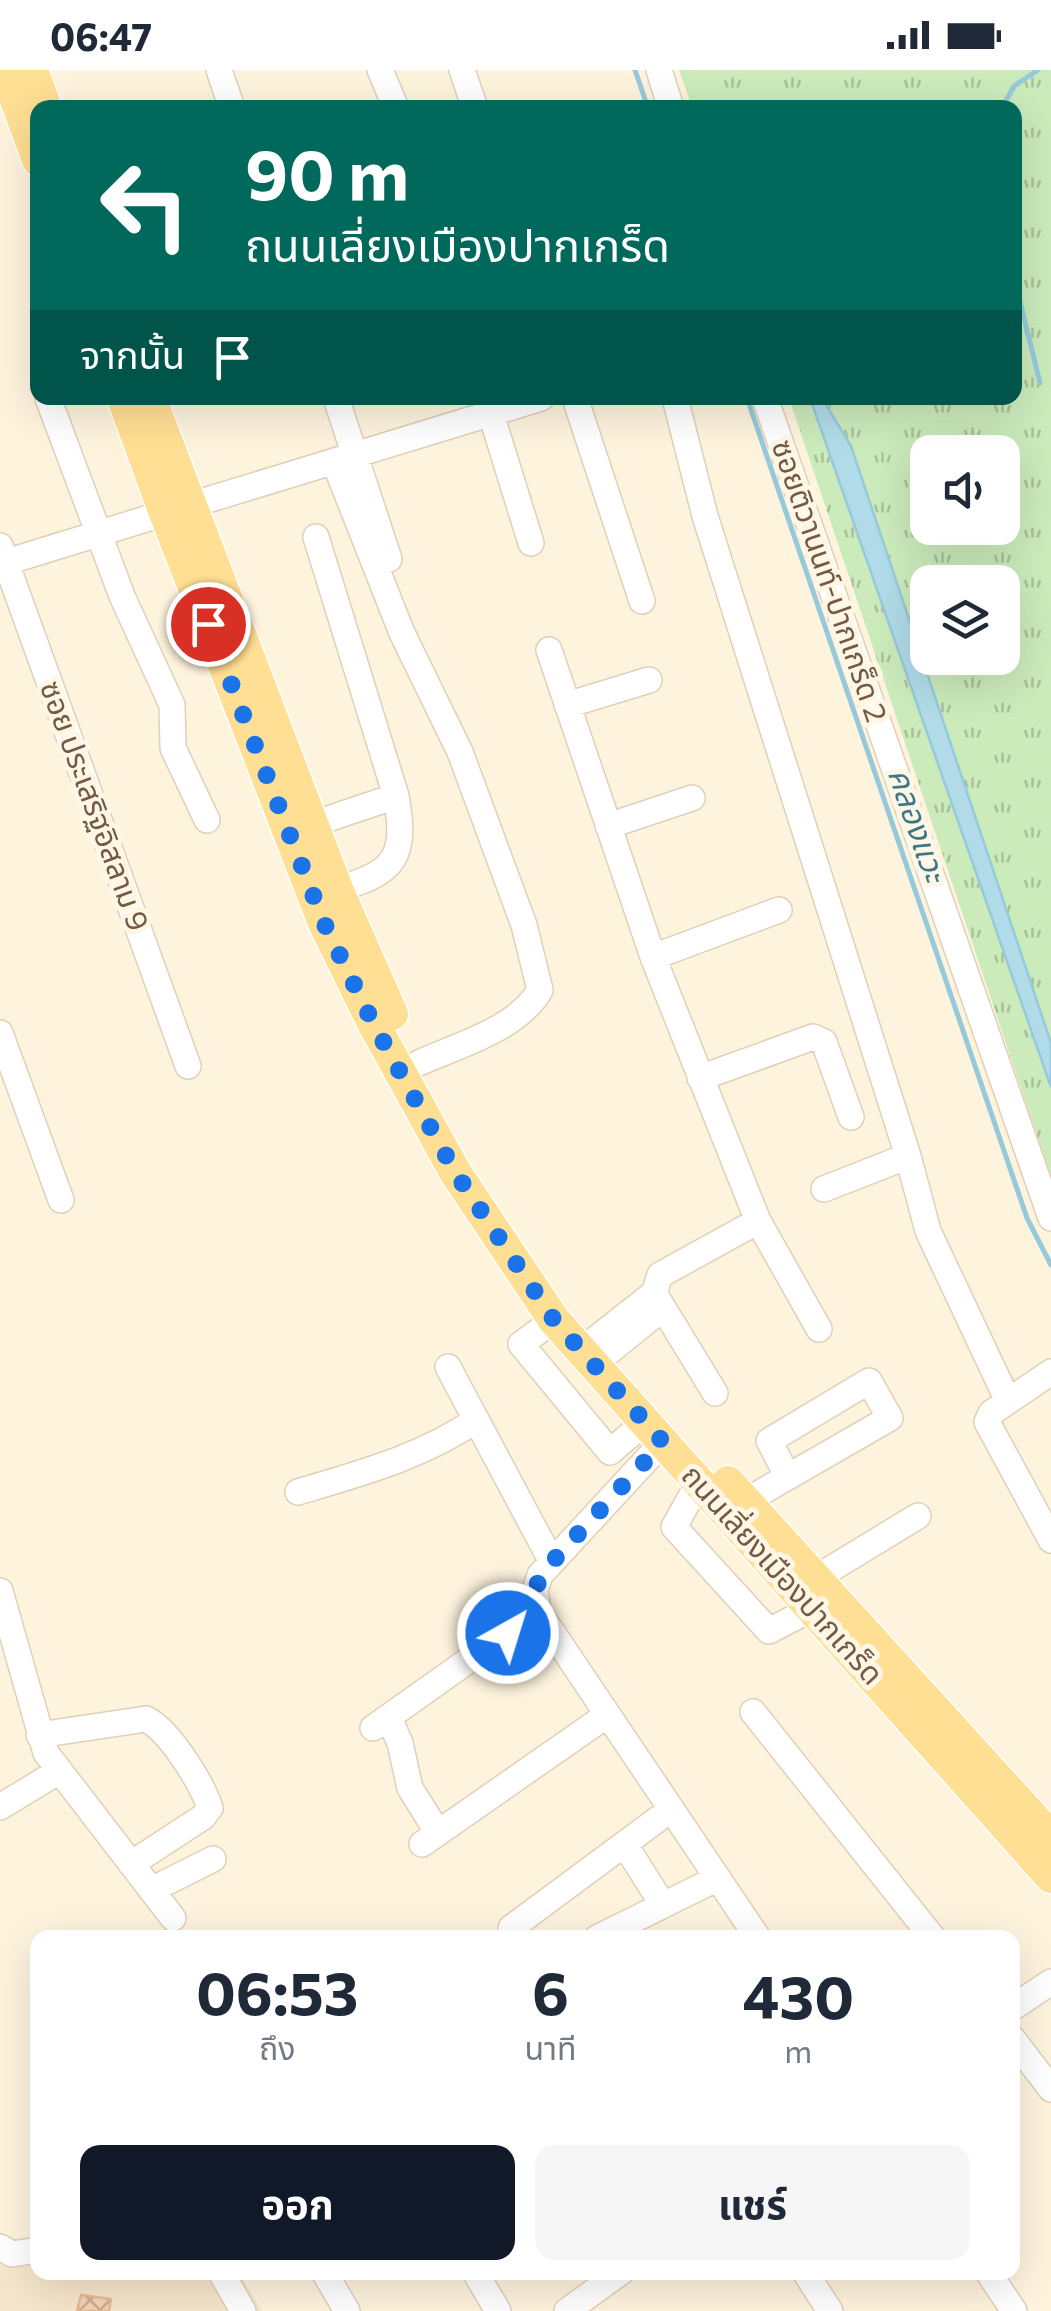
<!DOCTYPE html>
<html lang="th">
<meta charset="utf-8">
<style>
:root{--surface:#fff;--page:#f6f6f7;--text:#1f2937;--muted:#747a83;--accent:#111827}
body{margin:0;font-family:Commissioner,"Noto Sans Thai",sans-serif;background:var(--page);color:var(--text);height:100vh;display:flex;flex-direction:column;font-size:38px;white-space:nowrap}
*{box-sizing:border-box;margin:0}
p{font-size:32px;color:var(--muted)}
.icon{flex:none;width:55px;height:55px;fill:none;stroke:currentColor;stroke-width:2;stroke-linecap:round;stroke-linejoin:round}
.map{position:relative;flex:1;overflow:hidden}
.side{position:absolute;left:30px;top:1860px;width:990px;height:350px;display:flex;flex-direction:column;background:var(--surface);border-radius:20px;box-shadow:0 10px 40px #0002}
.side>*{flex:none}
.hud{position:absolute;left:30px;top:30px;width:992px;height:305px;border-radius:20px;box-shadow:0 10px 40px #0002;background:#00695c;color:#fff;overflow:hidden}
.controls{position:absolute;left:910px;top:365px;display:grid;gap:20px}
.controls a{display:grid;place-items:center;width:110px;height:110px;border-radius:20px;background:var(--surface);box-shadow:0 10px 40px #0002;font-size:50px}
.pin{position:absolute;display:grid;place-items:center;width:85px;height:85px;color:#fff;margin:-42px;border:5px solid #fff;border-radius:50%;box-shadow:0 2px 10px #0007}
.me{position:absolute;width:110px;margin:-55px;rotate:39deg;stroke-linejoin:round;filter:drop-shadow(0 0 8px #0008)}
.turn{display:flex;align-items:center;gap:35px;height:210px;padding:0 50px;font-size:45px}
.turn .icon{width:130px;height:130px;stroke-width:2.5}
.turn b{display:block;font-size:70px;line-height:85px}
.then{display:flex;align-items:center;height:95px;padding:0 50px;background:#0003;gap:20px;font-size:38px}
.eta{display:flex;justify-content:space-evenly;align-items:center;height:170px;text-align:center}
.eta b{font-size:60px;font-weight:700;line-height:70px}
.primary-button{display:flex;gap:20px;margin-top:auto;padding:20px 50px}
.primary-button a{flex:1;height:115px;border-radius:20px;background:var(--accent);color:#fff;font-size:40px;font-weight:700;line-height:115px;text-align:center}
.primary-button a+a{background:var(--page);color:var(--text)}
.status{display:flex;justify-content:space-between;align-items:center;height:70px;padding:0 50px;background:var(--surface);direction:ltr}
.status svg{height:28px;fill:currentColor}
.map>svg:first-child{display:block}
.residential{fill:#f6e6cb}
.grass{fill:url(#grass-tufts);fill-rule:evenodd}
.water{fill:#b1dbe8;stroke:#96cada;stroke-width:2.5}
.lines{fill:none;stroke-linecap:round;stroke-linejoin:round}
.stream{stroke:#96cada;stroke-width:5}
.building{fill:url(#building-cross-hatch);stroke:#e8ba92;stroke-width:2.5}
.minor-casing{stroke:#e2cfb9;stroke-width:28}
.major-casing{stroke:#fff;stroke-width:35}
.minor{stroke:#fff;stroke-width:25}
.major{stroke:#ffdf93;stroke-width:32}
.route{stroke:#1a73e8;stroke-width:18;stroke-dasharray:0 32.4}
.labels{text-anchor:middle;stroke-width:10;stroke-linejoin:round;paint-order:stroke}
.street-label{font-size:30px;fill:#745944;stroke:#fff7e5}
.water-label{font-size:32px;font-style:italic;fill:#3d778a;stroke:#fff7e5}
</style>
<div class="status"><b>06:47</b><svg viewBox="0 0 49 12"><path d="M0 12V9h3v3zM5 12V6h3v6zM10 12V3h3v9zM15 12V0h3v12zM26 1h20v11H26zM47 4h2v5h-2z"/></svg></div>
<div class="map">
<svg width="1051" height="2241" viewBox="0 0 1051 2241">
<defs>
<pattern id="grass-tufts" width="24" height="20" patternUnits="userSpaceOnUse" patternTransform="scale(2.5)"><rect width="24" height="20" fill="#cbebbb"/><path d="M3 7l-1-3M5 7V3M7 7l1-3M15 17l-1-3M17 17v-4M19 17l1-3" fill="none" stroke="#a9c19a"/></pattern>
<pattern id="building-cross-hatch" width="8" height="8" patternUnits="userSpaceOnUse" patternTransform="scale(2.5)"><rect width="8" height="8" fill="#f5d2b3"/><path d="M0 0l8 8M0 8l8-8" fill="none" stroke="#cbad93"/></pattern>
</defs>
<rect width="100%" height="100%" fill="#fef3dd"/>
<path class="residential" d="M0 2162 6 2172 37 2173 38 2202 239 2203 262 2241H0Z"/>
<path class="grass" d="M679 0H1051V1107L789 328H1015V38L692 37ZM928 382H1002V458H928ZM928 512H1002V588H928Z"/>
<path class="water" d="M810 328H822L851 376 1051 973V1017Z"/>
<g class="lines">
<path class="stream" d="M635 0 648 38
M1002 38 1014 16 1038 0
M1015 211 1040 313
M747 328 1027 1148 1051 1195"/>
</g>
<path class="building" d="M81 2225 111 2229 109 2241H77Z"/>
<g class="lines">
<g class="minor-casing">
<path id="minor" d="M219 0 232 38
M380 0 396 38
M462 0 475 38
M659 0 671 38
M48 328 122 526 172 635 173 678 207 750
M336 328 389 489
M575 328 642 531
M675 328 705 446 908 1086 928 1161 1008 1331
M765 328 1051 1148
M491 344 531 473
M334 391 402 563 460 682 524 855 540 920C518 959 458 975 419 993
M191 435 541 328
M316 467 396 726C407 786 396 803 337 819
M0 476 188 996
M0 494 165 443
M549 580 653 887 758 1151 819 1259
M567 635 649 610
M313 754 396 726
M608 756 692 728
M653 887 779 840
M0 963 61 1130
M700 1008 813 967 824 972 851 1047
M824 1119 908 1086
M554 1250 521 1274 610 1382 645 1352
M597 1268 654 1223
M610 1281 663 1238
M448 1297 552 1492
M1051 1302 991 1343 987 1352 1051 1470
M715 1323 654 1223 660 1205 758 1151
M663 1372 540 1505 535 1520 538 1541 758 1868
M699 1412 674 1457 769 1561 811 1539
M298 1422C361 1403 422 1387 476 1350
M746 1431 890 1348 869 1311 769 1371 788 1407
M816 1508 918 1446
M0 1521 46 1683 173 1848
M753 1642 933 1868
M389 1648 400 1673 410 1718 438 1763
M373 1658 538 1541
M39 1665 146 1649C169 1660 202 1713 210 1738L203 1747 131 1794
M0 1737 59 1701
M422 1774 607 1645
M625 1775 663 1835
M151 1820 213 1789
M516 1868 511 1858 658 1749
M597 1868 718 1808
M1012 1938 1051 1912
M1012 1968 1051 2019
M0 2177 12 2184 38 2180
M221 2202 243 2241
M324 2202 347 2241
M475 2202 498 2241
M805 2202 830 2241
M988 2202 1014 2241
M567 2241 621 2202"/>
</g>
<g class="major-casing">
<path id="major" d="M5 0 38 90
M32 0 46 38
M123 328 165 443 324 853 372 951 455 1102 554 1250 1051 1807
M150 328 337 819 392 944
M728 1412 1051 1767"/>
</g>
<use href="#minor" class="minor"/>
<use href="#major" class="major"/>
</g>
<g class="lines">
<path class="route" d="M208 554 324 853 372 951 455 1102 554 1250 663 1372 540 1505 536 1520 538 1541 508 1563"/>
</g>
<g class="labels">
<g class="street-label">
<text transform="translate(829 511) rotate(71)" y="10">ซอยติวานนท์-ปากเกร็ด 2</text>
<text transform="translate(94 736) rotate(70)" y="10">ซอย ประเสริฐอิสลาม 9</text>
<text transform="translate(782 1505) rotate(48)" y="10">ถนนเลี่ยงเมืองปากเกร็ด</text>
</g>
<g class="water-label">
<text transform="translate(917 755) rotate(71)" y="11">คลองแวะ</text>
</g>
</g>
</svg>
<div class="controls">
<a><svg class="icon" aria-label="sound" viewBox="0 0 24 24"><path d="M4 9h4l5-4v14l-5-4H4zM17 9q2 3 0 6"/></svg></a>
<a><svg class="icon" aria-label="layers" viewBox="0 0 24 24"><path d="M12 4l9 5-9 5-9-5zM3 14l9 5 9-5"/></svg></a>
</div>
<div class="pin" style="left:208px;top:554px;background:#d93025"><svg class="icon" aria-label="arrive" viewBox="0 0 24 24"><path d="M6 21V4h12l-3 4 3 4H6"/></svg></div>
<svg class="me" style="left:508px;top:1563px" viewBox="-20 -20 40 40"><circle r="17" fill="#1a73e8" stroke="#fff" stroke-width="3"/><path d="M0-11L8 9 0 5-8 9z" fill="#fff"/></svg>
<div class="hud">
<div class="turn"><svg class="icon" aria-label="left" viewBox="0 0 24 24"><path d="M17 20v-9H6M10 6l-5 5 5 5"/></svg><div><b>90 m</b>ถนนเลี่ยงเมืองปากเกร็ด</div></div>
<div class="then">จากนั้น<svg class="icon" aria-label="arrive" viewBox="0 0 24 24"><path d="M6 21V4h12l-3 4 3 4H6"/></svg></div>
</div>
<section class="side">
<div class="eta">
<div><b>06:53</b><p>ถึง</p></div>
<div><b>6</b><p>นาที</p></div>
<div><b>430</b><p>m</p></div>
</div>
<div class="primary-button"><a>ออก</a><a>แชร์</a></div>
</section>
</div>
